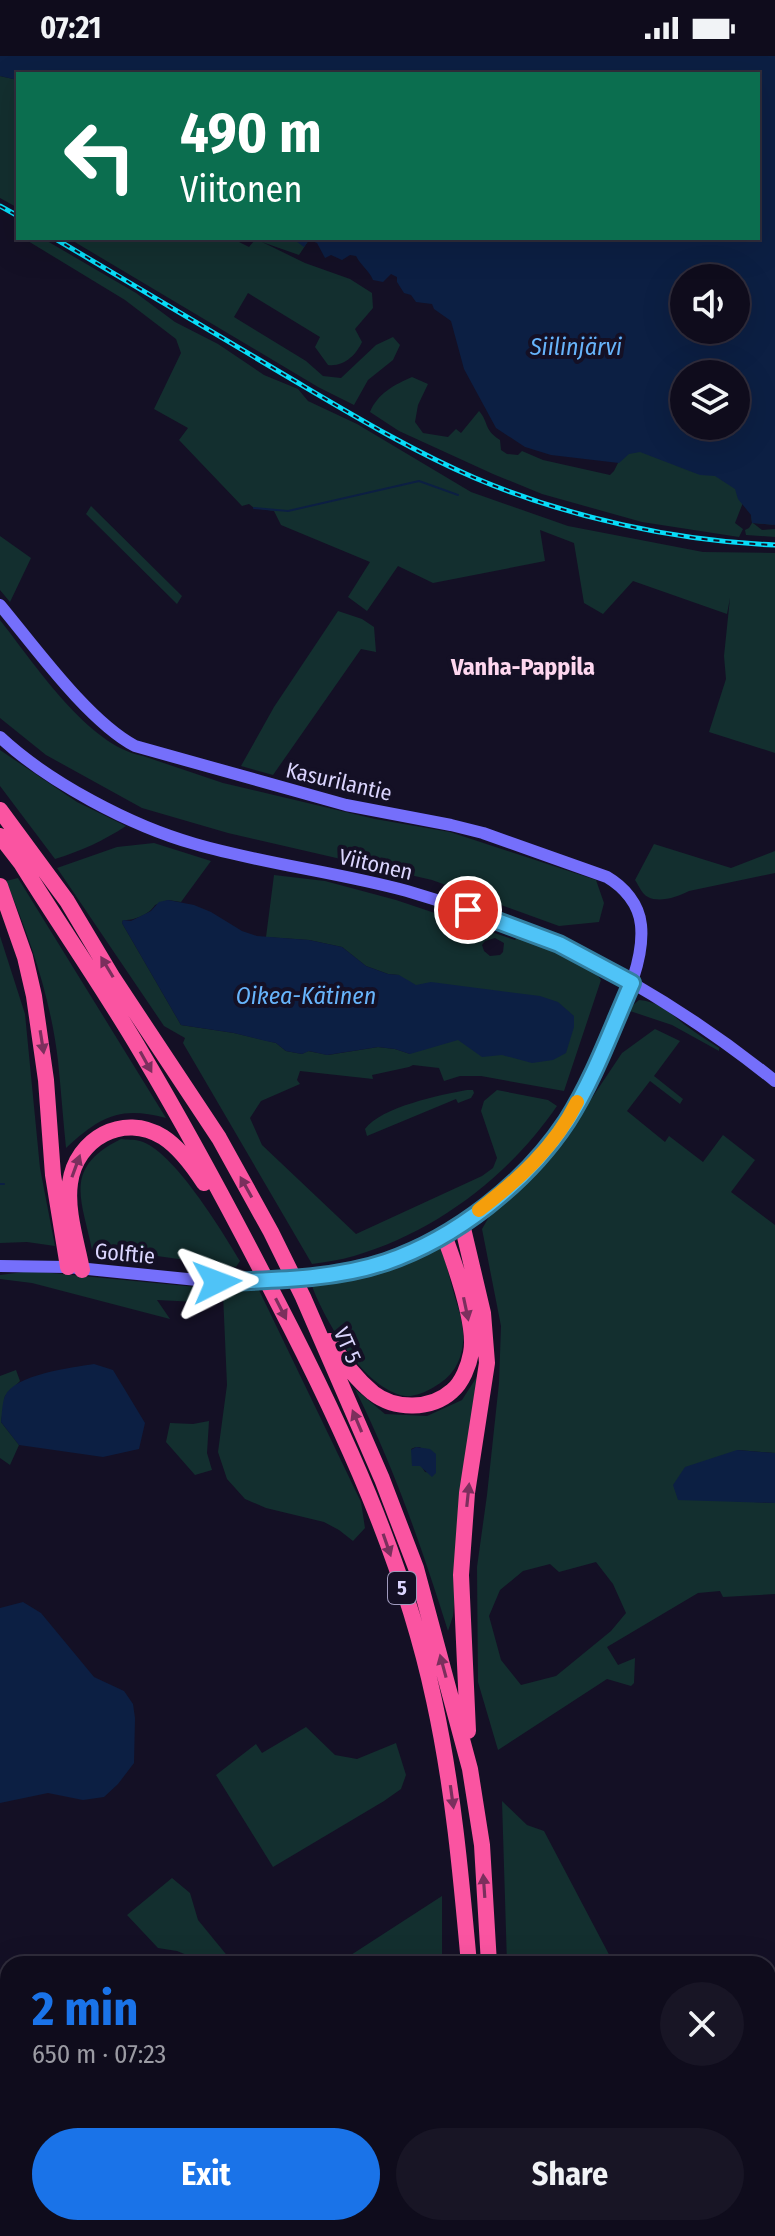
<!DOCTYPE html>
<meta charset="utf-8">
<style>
:root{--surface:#0f0c1c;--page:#181525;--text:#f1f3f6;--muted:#9b9ba3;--line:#2f2c3b;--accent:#1a73e8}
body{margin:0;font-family:"Fira Sans Condensed",sans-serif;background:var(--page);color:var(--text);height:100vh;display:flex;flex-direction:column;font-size:30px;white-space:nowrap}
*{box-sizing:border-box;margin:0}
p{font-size:26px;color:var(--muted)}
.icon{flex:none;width:44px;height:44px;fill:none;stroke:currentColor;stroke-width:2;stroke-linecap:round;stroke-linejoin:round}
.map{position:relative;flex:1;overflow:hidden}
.sheet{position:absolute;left:0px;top:1900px;width:776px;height:280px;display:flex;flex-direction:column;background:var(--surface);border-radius:24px 24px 0 0;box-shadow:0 8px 32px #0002,0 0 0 2px var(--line)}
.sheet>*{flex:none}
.guide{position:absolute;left:16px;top:16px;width:744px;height:168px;border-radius:0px;box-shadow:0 8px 32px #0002,0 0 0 2px var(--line);background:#0b6e4f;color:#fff;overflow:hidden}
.fabs{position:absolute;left:670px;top:208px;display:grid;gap:16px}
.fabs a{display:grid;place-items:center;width:80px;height:80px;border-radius:50%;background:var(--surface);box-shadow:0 8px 32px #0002,0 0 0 2px var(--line);font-size:40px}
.pin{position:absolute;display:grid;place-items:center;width:68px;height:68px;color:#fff;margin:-34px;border:4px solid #fff;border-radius:50%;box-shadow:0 2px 8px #0007}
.me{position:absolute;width:88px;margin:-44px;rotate:87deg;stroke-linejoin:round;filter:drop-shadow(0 0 6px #0008)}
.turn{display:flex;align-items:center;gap:28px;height:168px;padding:0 32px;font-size:36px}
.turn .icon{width:104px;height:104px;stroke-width:2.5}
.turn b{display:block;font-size:56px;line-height:68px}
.round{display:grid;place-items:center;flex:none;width:84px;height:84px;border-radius:42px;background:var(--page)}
.summary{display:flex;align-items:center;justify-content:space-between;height:136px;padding:0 32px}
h1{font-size:48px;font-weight:700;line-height:60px;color:var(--accent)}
.button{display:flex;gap:16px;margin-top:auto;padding:16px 32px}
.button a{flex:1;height:92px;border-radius:48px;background:var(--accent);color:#fff;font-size:32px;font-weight:700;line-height:92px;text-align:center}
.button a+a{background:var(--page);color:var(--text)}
.status{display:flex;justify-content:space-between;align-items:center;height:56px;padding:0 40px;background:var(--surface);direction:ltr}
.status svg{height:22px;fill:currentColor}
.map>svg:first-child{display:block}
.green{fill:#132f2f;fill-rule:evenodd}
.water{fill:#0c1f43;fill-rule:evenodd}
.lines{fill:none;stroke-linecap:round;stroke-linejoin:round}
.stream{stroke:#0c1f43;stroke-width:2}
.secondary{stroke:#756ffb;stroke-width:12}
.highway{stroke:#fa54a1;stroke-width:16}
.rail-casing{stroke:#07dcf8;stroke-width:5}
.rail{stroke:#141025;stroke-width:2;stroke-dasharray:6;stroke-linecap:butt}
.secondary-bridge{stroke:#756ffb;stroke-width:12}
.oneway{fill:#7b2f5d}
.route-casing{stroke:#337fa1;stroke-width:20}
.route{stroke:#4fc3f7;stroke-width:14}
.slow{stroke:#f59e0b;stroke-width:14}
.labels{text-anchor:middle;stroke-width:8;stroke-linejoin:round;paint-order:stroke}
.shield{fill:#141025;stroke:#9f9abd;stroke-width:2}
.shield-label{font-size:20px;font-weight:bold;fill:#dbd5fe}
.street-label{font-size:22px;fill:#dbd5fe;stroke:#141025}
.water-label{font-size:24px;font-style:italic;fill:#67b4fb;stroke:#141025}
.neighbourhood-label{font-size:24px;font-weight:bold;fill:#fed7ef;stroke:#141025}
</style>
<div class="status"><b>07:21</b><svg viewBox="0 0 49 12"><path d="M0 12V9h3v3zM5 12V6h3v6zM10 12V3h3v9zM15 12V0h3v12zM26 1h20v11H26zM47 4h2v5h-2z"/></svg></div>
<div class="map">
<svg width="775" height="2180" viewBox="0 0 775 2180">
<rect width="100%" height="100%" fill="#141025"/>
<path class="green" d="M0 20 18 24V152L0 142Z
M23 182H42L136 237 175 266 218 288 264 319 298 333 308 345 357 368 471 436 568 470 703 496 775 497V697L709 676 726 623 724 600 730 542 727 558 633 525 603 558 584 547 574 487 540 474 545 505 433 527 398 510 367 555 348 541 370 506 281 469 274 455 254 452 249 448 242 450 179 384 188 372 154 353 181 297 176 283 125 244Z
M68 182H231L249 191 254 185 248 182H308L309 184 299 199 262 186 305 207 350 223 372 237 373 252 355 273 362 286C356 299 344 311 328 309L315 291 320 281 248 237 234 261 306 305 323 320 341 322 376 289 393 281 400 289 393 304 368 324 354 349 318 331Z
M412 321 428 328 418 349 415 366 423 377 448 381 456 373 461 377 479 355C489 366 483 373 500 384L501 394 507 398 518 399 522 395 543 404 610 419 614 415 625 393 720 400 746 439 735 467 743 473 739 481 642 466 542 438 493 418 399 375 370 356C378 337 394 329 412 321Z
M91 450 182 540 177 548 86 458Z
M751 459 775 469 753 467 762 474 775 473V481L746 479 745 474 749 472 752 467Z
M0 480 31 502 10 546 0 534Z
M338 555 362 563 374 571 376 596 361 593 273 719 241 710 274 651Z
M0 564C34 607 88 690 143 700L223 727 375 763 450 776 596 824 604 847 599 866 559 870 432 824 228 777 142 752 46 699 0 662Z
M0 694 77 746 126 770C103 785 81 795 55 803L0 730Z
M154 787 211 805 181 846 168 844 155 849C150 858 133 865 123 864L122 867 181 969 234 977 276 987 286 995 302 998 308 995 328 999 378 991 395 993 410 998 399 919 388 918 366 910 342 891 309 884 266 881 274 819 325 825 396 844 515 884 519 880 554 894 593 913 601 924 564 1035 481 1020H460L444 1025 439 1012 413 1009 409 1011 372 1019 373 1023 300 1015 297 1024 300 1028 261 1045 250 1062 262 1089 356 1178 482 1120 493 1112 497 1102 481 1055 484 1045 497 1034 548 1044 557 1050C509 1120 436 1176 354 1200 340 1204 326 1206 312 1208L183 987 185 982 164 970 57 812 117 791ZM495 882 504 887 503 896 500 899 490 900 484 895 482 889 485 885Z
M654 788 731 812 775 795V817L689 835C678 841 659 847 648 841 642 838 639 830 635 824Z
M18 822 166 1062C120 1050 101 1060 66 1092 63 1063 61 1034 58 1005 51 943 30 882 6 825Z
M0 880 25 958 40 1112 55 1190 27 1186 0 1187Z
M639 944C660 946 670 957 685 969 696 977 708 985 719 992V995L672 969 627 954Z
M655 973 680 985 654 1020 683 1043 680 1048 650 1025 627 1055 665 1086 669 1080 703 1106 723 1079 755 1104 731 1136 775 1169V1397L737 1394 733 1445 775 1447V1538L723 1541 720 1535 698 1537 607 1591 618 1609 635 1602 634 1627 631 1630 607 1623 498 1694 478 1626 477 1511 487 1439 499 1327 501 1270 482 1173 493 1154 553 1100 622 997ZM596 1506 613 1528 626 1557 611 1575 556 1620 521 1629 501 1604 489 1560 500 1534 523 1515 550 1508 559 1516Z
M467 1034H473L474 1037 471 1042 458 1047 456 1043 367 1080 365 1073C381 1051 440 1039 467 1034Z
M121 1083C127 1084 134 1083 140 1085 173 1094 222 1175 240 1205L236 1211 157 1200 99 1198 92 1194C82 1143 62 1112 121 1083Z
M441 1191C445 1203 448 1215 451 1227 456 1247 465 1266 463 1287 461 1307 452 1321 434 1331 426 1336 414 1341 405 1340 364 1333 325 1265 312 1230L385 1215Z
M31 1215 217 1233V1247L157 1244 170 1263 32 1227 0 1223V1219Z
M258 1232 361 1446 365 1472 353 1485 339 1474 324 1466 266 1452 245 1443 227 1423 218 1396 227 1329 223 1238Z
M16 1314 20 1325 5 1340 1 1366 19 1389 10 1409 0 1402V1320Z
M478 1319 473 1347 453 1560 448 1575C422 1492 394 1411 355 1333L385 1358 427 1360 462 1344ZM416 1391H420L436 1408V1417L425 1416 411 1393Z
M209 1365 207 1397 212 1414 195 1419 166 1386 170 1367 193 1368Z
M306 1671 335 1699 357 1703 396 1687 406 1719 401 1733 384 1745 273 1811 216 1719 256 1688 262 1697Z
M502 1745 527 1769 544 1775 614 1908H507Z
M172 1822 190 1837 198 1864 234 1908H209L177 1895 158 1892 127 1859Z
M442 1840V1908H337Z
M8 2166V2172H402L391 2180H0V2167Z"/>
<path class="water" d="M0 0H775V469L752 467 751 459 738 443 735 433 715 420 700 419 640 396 629 398 619 407 551 399 525 391 496 372 464 313 451 265 434 253 432 248 416 246 411 239 404 237 397 226V221L391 218 383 226 373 224C369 214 361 210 356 200L350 199 342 204 331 199 325 202 317 187 309 184 304 191 292 182H758V18H18V24L0 20ZM736 222V274H684V222ZM684 318H736V370H684Z
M168 844 194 849 211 856 242 875 257 880 309 884 342 891 366 910 388 918 399 919 416 929 431 926 540 940 558 946 574 960V971L566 997 553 1004 532 1007 502 999 482 1001 458 984 410 998 395 993 378 991 327 999 309 995 302 998 286 995 276 987 266 985 234 977 181 969 122 867 123 864 131 865 151 855 159 846Z
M94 1308 113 1314 145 1367 139 1393 103 1401 19 1389 1 1366C2 1358 2 1347 5 1340 15 1318 71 1312 94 1308Z
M416 1391 430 1393 436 1398V1417L432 1421 420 1410H412L411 1394Z
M737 1394 775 1397V1447L678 1444 673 1429 685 1411Z
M23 1546 41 1557 94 1621 124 1635 133 1648 135 1662 134 1707 118 1728 104 1741 83 1744 48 1737 0 1747V1552Z"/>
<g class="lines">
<path class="stream" d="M254 452 288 455 419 425 458 439
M0 1128H4"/>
<path class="secondary" d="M0 549C35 591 88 665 135 690L346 749 451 769 483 777 607 821C624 831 639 848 641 869 645 909 620 954 604 990 593 1015 582 1043 566 1066 551 1089 532 1111 511 1130 475 1162 432 1189 387 1206 366 1213 343 1216 322 1220
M0 681C48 726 131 770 195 788 264 808 337 816 407 835 444 846 480 858 516 871 531 877 547 882 561 889 637 926 709 972 775 1025
M0 1210 68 1211 217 1226 236 1225"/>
<path class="highway" d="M0 754 67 845 113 922 219 1082 271 1176 303 1241 382 1423 416 1512 470 1713 482 1789 489 1908
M0 780 21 807C60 870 103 931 141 996 189 1077 234 1161 277 1245 343 1372 404 1504 434 1644 453 1731 461 1819 469 1908
M0 830 25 901 34 940 46 1024 53 1119 68 1211
M462 1168 483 1257 487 1307 467 1437 461 1519 468 1675
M82 1214C77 1187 66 1155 70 1127 76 1083 123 1056 163 1081 180 1092 193 1110 204 1127
M330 1285C341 1303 356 1323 373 1337 395 1354 431 1354 452 1335 462 1327 469 1309 471 1297 477 1269 454 1206 444 1179
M451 2180 452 2172
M472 2180 473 2172"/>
<g class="rail-casing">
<path id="rail" d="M0 150 18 160
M54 182C131 227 207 273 283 318 346 355 408 393 475 422 567 461 675 485 775 489"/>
</g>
<use href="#rail" class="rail"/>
<path class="secondary-bridge" d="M236 1225 322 1220"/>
</g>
<defs><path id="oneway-solid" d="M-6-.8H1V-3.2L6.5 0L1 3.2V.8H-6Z" transform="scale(2)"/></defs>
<g class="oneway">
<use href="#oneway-solid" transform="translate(107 911) rotate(-121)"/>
<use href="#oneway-solid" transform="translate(42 986) rotate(81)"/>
<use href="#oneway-solid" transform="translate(146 1006) rotate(61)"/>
<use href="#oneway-solid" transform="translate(76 1110) rotate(-70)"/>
<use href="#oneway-solid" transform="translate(246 1131) rotate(-119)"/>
<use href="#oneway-solid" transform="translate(281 1253) rotate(63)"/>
<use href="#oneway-solid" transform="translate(466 1253) rotate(78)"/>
<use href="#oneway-solid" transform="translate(357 1365) rotate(-113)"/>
<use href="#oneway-solid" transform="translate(468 1439) rotate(-84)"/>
<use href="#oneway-solid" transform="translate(387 1489) rotate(71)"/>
<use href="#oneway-solid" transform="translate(443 1610) rotate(-105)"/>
<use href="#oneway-solid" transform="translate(452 1741) rotate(82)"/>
<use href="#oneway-solid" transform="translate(484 1830) rotate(-94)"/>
</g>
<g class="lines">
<g class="route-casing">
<path id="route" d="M217 1226C272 1224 333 1224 386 1206 456 1182 526 1127 567 1065 594 1023 612 972 632 927L559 888 468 854"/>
</g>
<use href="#route" class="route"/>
<path class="slow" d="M479 1154C518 1124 555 1091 577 1046"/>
</g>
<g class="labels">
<rect class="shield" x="388" y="1516" width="28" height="32" rx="6"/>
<g class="shield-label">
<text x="402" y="1539">5</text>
</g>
<g class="street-label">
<text transform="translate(339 725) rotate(13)" y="8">Kasurilantie</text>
<text transform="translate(376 808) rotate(13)" y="8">Viitonen</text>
<text transform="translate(125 1197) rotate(5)" y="8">Golftie</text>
<text transform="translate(348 1289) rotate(66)" y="8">VT 5</text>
</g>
<g class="water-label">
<text x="576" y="299">Siilinjärvi</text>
<text x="306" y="948">Oikea-Kätinen</text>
</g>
<g class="neighbourhood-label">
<text x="523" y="619">Vanha-Pappila</text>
</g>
</g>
</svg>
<div class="fabs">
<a><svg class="icon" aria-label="sound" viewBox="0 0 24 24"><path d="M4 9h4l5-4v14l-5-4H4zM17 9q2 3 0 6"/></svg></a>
<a><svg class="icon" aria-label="layers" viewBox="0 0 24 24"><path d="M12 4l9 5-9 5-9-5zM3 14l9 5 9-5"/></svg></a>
</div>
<div class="pin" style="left:468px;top:854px;background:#d93025"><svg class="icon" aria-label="arrive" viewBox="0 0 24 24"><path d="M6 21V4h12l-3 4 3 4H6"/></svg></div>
<svg class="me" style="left:217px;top:1226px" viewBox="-20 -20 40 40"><path d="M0-17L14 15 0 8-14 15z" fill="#4fc3f7" stroke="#fff" stroke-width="4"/></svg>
<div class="guide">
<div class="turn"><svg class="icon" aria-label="left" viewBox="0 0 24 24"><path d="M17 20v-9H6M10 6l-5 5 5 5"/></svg><div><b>490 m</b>Viitonen</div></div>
</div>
<section class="sheet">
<div class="summary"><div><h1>2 min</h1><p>650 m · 07:23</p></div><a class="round"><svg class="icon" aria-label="close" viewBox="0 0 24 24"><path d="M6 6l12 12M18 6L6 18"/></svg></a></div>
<div class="button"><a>Exit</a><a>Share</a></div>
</section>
</div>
